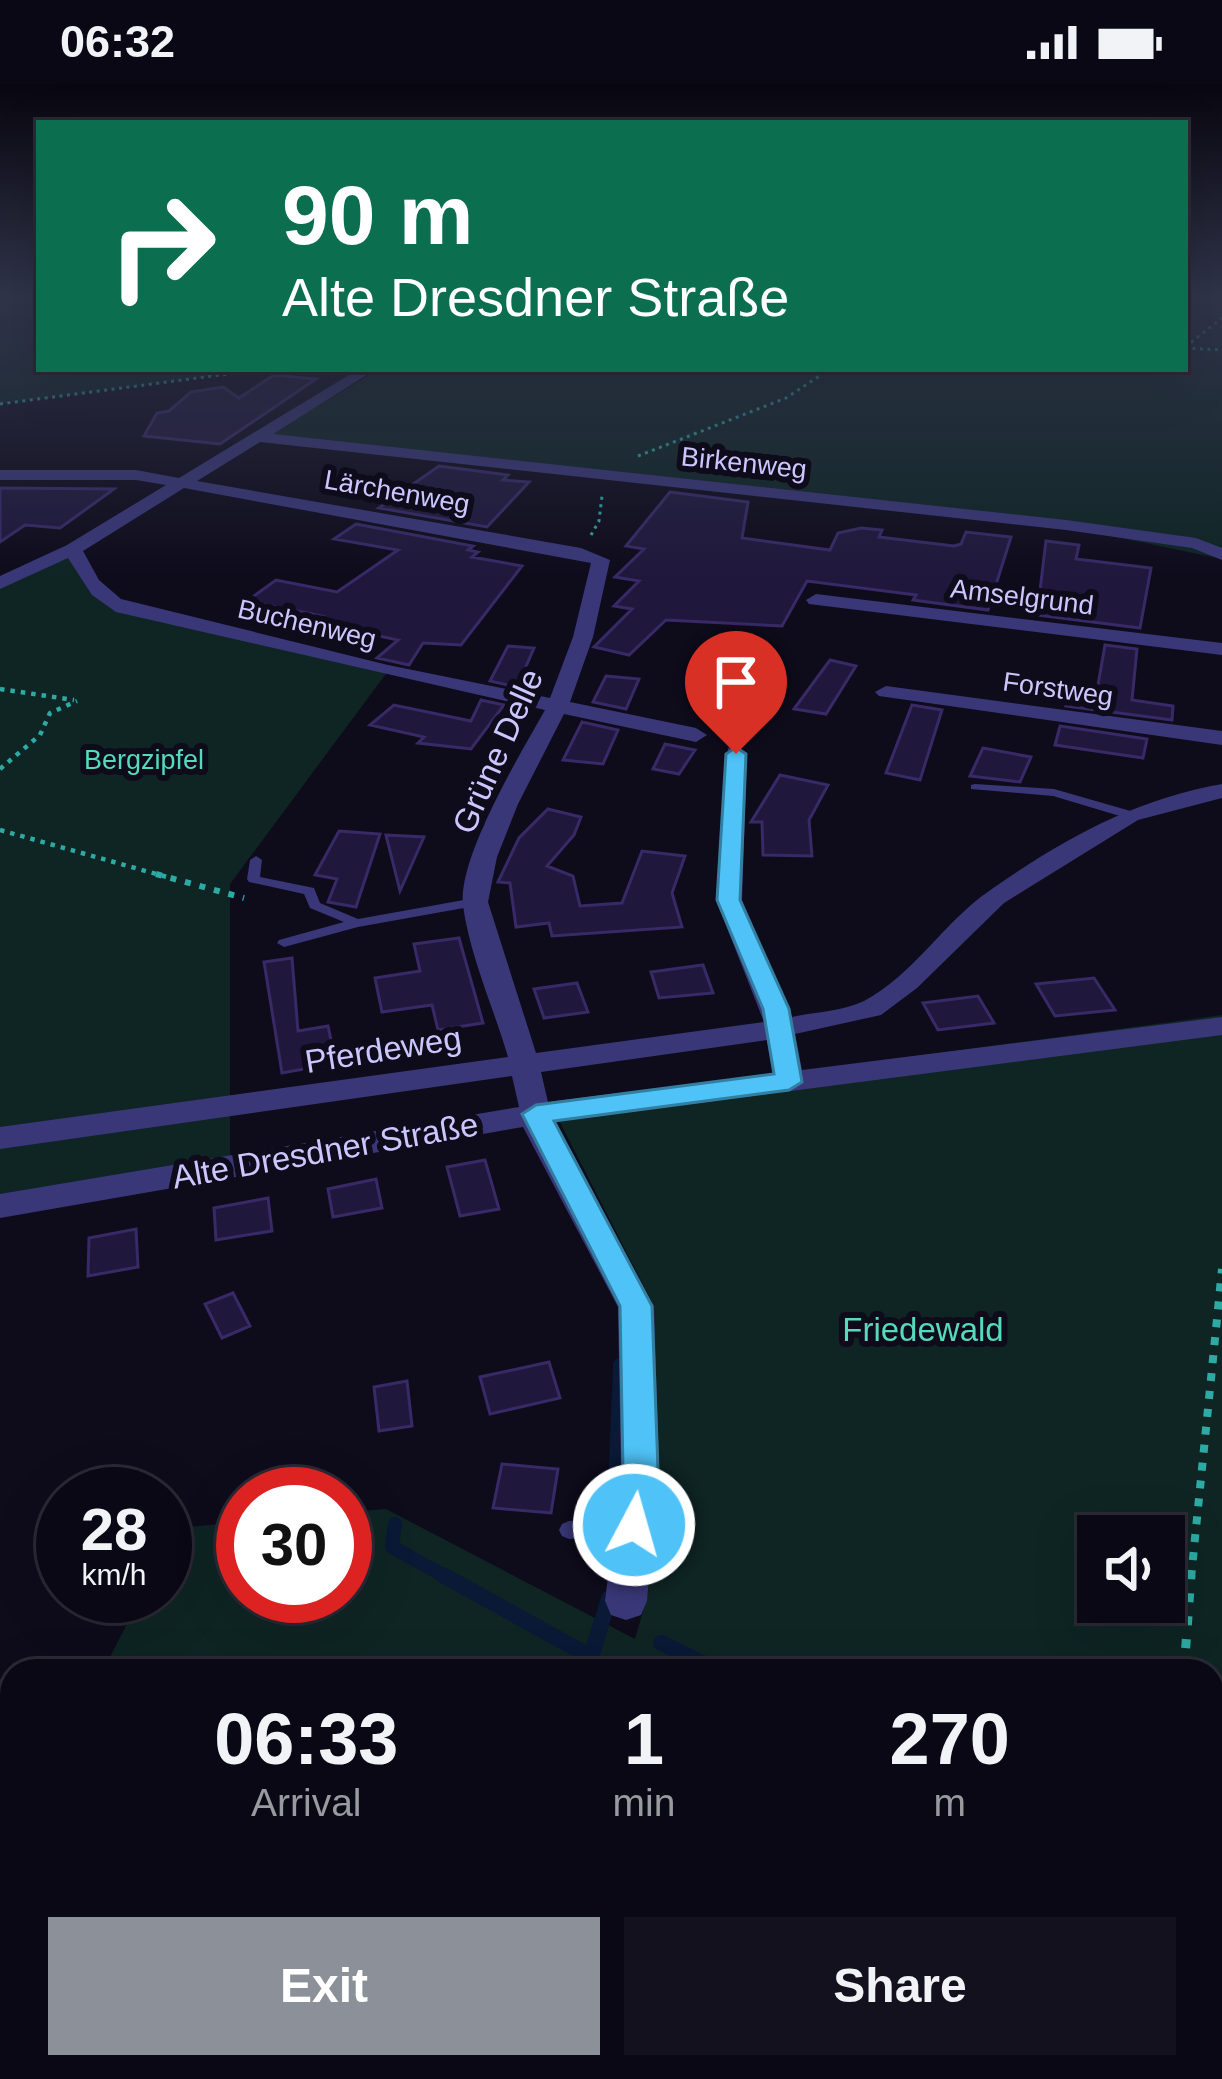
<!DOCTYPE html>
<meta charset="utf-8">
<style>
:root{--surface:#0a0814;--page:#13111d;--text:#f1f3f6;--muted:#999aa0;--line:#2a2934;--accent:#8c9099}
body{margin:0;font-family:Arial,sans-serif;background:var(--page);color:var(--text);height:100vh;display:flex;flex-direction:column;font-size:45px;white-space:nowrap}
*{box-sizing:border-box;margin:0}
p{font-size:39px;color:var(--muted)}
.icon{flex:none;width:66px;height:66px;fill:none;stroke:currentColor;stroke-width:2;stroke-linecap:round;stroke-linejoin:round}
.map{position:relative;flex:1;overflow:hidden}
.panel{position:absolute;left:0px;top:1575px;width:1224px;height:420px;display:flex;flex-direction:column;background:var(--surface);border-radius:36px 36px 0 0;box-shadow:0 12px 48px #0002,0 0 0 3px var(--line)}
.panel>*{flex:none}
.banner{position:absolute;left:36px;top:36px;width:1152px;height:252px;border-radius:0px;box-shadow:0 12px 48px #0002,0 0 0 3px var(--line);background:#0b6e4f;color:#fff;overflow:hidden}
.tools{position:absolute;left:1077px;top:1431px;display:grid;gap:24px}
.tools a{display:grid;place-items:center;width:108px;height:108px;border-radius:0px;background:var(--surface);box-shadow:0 12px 48px #0002,0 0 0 3px var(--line);font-size:60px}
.speed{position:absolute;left:36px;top:1383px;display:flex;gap:24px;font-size:60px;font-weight:700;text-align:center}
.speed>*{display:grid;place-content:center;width:156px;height:156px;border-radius:50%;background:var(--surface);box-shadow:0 12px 48px #0002,0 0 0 3px var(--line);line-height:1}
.speed small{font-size:30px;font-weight:400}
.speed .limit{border:18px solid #d22;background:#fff;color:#111}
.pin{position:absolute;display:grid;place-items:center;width:102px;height:102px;color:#fff;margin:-123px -51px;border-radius:50% 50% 50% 0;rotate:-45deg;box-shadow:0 0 12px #0007}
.pin .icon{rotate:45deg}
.me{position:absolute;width:132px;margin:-66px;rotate:6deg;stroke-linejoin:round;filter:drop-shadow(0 0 9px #0008)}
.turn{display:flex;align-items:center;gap:42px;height:252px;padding:0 48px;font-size:54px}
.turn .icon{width:156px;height:156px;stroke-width:2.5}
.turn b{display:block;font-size:84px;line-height:102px}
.eta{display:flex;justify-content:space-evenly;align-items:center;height:204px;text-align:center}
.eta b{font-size:72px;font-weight:700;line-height:84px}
.cta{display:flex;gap:24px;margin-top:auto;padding:24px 48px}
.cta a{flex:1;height:138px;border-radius:0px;background:var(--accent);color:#fff;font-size:48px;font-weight:700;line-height:138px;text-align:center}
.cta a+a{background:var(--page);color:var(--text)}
.status{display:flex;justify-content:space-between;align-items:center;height:84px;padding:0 60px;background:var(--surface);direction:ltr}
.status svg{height:33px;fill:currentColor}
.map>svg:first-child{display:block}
.green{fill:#0e2524;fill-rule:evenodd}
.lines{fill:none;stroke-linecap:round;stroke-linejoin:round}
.stream-far2{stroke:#091936;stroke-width:4.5}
.stream-far1{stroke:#091936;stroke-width:14}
.stream{stroke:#091936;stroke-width:16}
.building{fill:#1f183c;stroke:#372a67;stroke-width:3}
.path-far4{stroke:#2eaaa4;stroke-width:3;stroke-dasharray:3 4.5;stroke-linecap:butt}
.path-far3{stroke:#2eaaa4;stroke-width:4.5;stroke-dasharray:4.5 6;stroke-linecap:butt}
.path-far2{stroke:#2eaaa4;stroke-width:6;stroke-dasharray:6 9;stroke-linecap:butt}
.path-far1{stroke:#2eaaa4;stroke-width:8;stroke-dasharray:8 10;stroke-linecap:butt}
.path{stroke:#2eaaa4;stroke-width:9;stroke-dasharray:9 14;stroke-linecap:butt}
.lane{fill:#3a3779;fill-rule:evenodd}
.street{fill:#3a3779;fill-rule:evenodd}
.route{fill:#4fc3f7;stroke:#337fa1;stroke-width:3}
.labels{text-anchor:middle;stroke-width:12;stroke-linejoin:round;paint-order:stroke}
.far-street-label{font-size:27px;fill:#cdc6fe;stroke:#0e0b1b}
.far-park-label{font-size:27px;fill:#55dbbb;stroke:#0e0b1b}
.street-label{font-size:33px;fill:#cdc6fe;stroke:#0e0b1b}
.park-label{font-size:33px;fill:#55dbbb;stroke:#0e0b1b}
</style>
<div class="status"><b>06:32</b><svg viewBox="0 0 49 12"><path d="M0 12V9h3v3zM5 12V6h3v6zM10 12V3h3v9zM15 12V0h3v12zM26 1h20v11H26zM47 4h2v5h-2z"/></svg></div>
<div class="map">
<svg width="1222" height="1995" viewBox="0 0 1222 1995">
<rect width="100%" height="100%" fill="#0e0b1b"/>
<path class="green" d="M0 213H39V285H266L0 320Z
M1185 213H1222V475L1030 435 265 353 380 285H1185Z
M73 465 105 516 388 587 230 800V1083L0 1122V499Z
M1222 931V1995H0V1786L12 1763V1983H1212V1587H103L141 1512H165V1466L176 1444 243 1438V1512H345V1428L386 1425 635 1555 648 1510 652 1218 551 1021ZM1098 1452H1164V1518H1098Z"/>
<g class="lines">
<path class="stream-far2" d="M1201 236 1222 240"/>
<path class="stream-far1" d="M614 1426 620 1281
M395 1440 392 1463 448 1494"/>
<path class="stream" d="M443 1491 591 1573 585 1587
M661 1559 719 1587
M591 1573 609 1514
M1212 1821 1222 1826
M394 1995 399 1983"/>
</g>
<path class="building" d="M274 291 316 295 220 360 144 352 157 329 169 327 191 308 223 303 239 314Z
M439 382 508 391 503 396 529 398 487 443 379 424Z
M0 404 114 405 60 444 25 441 0 458Z
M670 408 748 418 742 454 830 466 838 449 861 444 882 446 879 453 954 462 961 460 966 448 1011 453 988 526 913 516 916 511 807 497 782 542 666 536 629 571 594 563 632 525 614 522 639 497 615 493 644 465 626 462Z
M356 440 473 462 468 466 478 468 472 473 522 482 461 561 423 559 409 581 377 574 398 556 314 538 322 532 247 517 276 496 337 508 398 466 334 455Z
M1046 457 1079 461 1076 475 1151 484 1140 544 1037 531Z
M1105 561 1137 565 1132 616 1173 622 1172 636 1066 622 1070 608 1096 612Z
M508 562 534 564 517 603 490 597Z
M830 576 856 582 826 630 794 625Z
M606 592 639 595 626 625 593 618Z
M481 616 504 621 471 665 418 659 424 653 370 641 394 621 471 637Z
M912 621 942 626 920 696 886 689Z
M582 638 618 646 603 680 563 676Z
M1060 642 1147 655 1143 674 1055 661Z
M665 660 695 666 679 690 653 685Z
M983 664 1031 673 1020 698 970 692Z
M780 691 828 701 809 736 812 772 763 771 762 738H751Z
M548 725 581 733 574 751 547 782 573 792 580 822 622 819 642 767 685 772 672 809 682 843 552 852 549 839 516 843 510 799 498 798 519 754Z
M339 747 380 750 356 823 328 818 337 795 315 791Z
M386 751 424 753 400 807Z
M459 854 483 939 438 946 432 921 382 928 375 894 420 887 414 860Z
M292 874 298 947 328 942 336 979 282 989 264 878Z
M703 881 713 909 659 914 651 888Z
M1094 894 1115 926 1055 932 1036 900Z
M577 899 588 928 544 934 534 905Z
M978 912 994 939 938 946 923 919Z
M485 1076 499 1125 460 1132 447 1083Z
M376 1095 382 1124 333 1133 328 1105Z
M268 1114 272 1147 216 1156 214 1124Z
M136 1145 138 1183 88 1192 89 1154Z
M233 1209 250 1242 222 1254 205 1220Z
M549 1278 560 1314 490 1330 480 1293Z
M407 1297 412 1342 379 1347 374 1303Z
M502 1380 558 1385 551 1429 493 1424Z"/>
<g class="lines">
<path class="path-far4" d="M1185 263 1222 234
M1185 264 1222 266
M0 320 266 285
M638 372 786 314 830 285
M591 451 599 437 602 412"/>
<path class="path-far3" d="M0 605 74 616
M0 685 40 651 50 629 77 617
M0 746 167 793"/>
<path class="path-far2" d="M156 790 244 814"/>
<path class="path-far1" d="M1191 1494 1222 1185"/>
<path class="path" d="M1184 1587 1191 1491
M1212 1732 1222 1734
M1212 1746 1222 1751"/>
<path class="lane" d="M975 700 1054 705 1134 728 1136 731 1130 735 1053 712 971 705V701Z
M256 772 262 776 260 793 314 804 320 819 358 835 475 814 481 818 475 822 358 843 284 863 277 859 279 856 344 838 310 824 304 810 249 798 247 795 250 776Z
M631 1432 638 1435 641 1441 638 1447 631 1450 569 1455 562 1452 559 1446 562 1440 569 1437Z"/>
<path class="street" d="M359 285H376L273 350 1066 436 1196 454 1222 464V476L1192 464 1066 446 260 358 197 397 581 464 610 476 593 553 570 618 696 644 707 651 696 658 564 630 518 720 497 773 488 818 536 969 764 938 716 816 728 664 736 662 747 669 742 816 792 933C814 928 844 927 864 917 913 891 944 838 989 807 1063 755 1133 716 1222 700V714L1138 736 1004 819 917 904 881 931 795 950 802 986 1222 933V951L553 1038 654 1223 659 1386 647 1517 641 1531 626 1536 611 1531 605 1517 621 1386 618 1223 523 1043 0 1134V1110L519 1023 512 992 0 1065V1043L508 973C494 925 470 872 463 822 457 774 521 669 545 626L116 528 92 511 68 474 0 505V492L67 461 166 401 136 396H0V386H136L179 394ZM184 404 591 479 573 553 550 614 388 581 121 515 99 496 83 467ZM767 956 773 990 548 1018 541 988Z
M816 510 1222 559V571L809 520 806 516Z
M886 602 1222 647V661L879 612 875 608Z"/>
</g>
<linearGradient id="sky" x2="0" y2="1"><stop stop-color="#08060f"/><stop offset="0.43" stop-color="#30344a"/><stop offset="1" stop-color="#30344a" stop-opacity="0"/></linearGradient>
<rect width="1222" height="493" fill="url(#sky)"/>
<path class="route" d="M736 663 746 670 740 816 789 925 802 998 789 1006 554 1037 652 1222 658 1386 647 1453 634 1457 621 1453 615 1441 623 1386 620 1222 522 1030 536 1021 774 990 763 925 717 816 726 670Z"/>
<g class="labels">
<g class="far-street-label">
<text transform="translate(744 379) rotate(6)" y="9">Birkenweg</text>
<text transform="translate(397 408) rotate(10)" y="9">Lärchenweg</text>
<text transform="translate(1022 513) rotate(7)" y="9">Amselgrund</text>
<text transform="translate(307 540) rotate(13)" y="9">Buchenweg</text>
<text transform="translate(1058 605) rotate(8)" y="9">Forstweg</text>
</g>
<g class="far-park-label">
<text x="144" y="685">Bergzipfel</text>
</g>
<g class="street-label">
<text transform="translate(497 667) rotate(-66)" y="12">Grüne Delle</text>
<text transform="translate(383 965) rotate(-9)" y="12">Pferdeweg</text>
<text transform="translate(325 1066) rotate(-10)" y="12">Alte Dresdner Straße</text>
</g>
<g class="park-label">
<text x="923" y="1257">Friedewald</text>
</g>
</g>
</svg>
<div class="tools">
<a><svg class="icon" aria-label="sound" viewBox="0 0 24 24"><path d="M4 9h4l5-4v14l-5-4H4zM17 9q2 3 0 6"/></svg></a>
</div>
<div class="speed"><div>28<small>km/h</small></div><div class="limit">30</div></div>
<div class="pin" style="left:736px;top:670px;background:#d93025"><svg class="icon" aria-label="arrive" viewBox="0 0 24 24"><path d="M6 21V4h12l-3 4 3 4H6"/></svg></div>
<svg class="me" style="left:634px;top:1441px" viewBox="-20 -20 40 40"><circle r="17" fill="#4fc3f7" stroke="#fff" stroke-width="3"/><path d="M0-11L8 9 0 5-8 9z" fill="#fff"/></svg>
<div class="banner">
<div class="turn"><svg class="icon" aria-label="right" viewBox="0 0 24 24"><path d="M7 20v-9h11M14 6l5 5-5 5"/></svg><div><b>90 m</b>Alte Dresdner Straße</div></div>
</div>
<section class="panel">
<div class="eta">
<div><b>06:33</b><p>Arrival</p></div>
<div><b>1</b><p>min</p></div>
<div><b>270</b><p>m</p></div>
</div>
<div class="cta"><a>Exit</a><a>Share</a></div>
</section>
</div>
